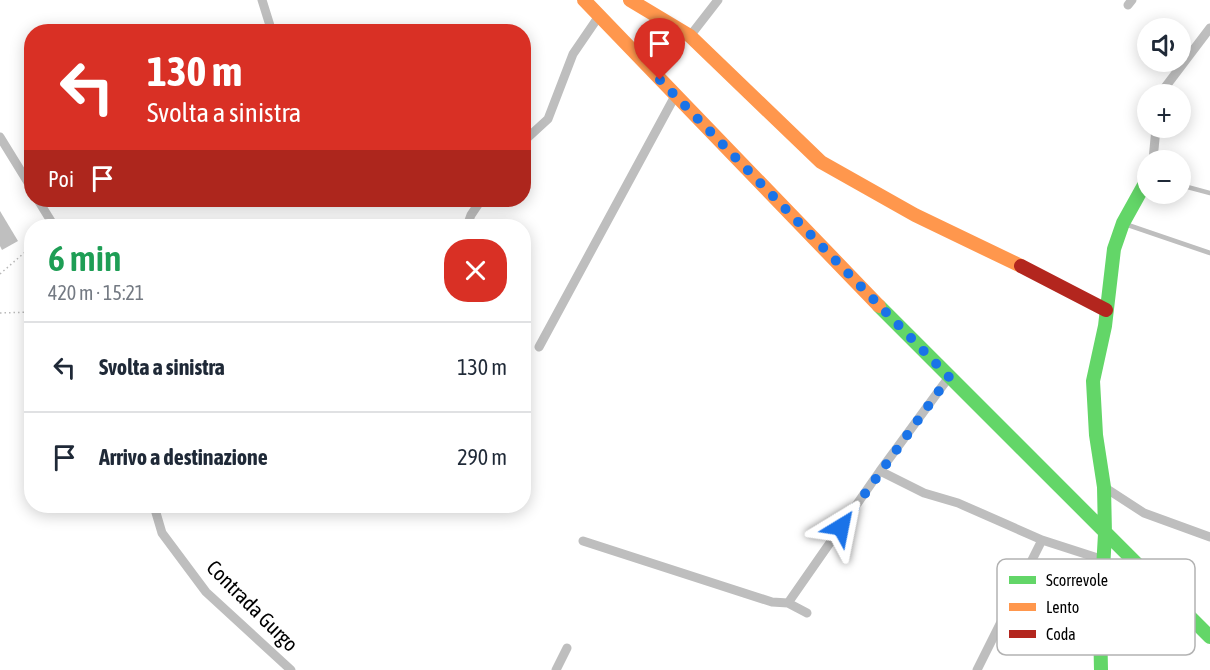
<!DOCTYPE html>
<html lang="it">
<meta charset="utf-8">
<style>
:root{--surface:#fff;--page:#f2f2f3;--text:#1f2937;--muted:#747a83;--line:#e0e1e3}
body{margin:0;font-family:"Asap Condensed",sans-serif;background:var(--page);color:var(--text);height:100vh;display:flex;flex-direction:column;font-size:22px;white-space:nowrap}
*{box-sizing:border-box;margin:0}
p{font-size:20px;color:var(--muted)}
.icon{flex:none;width:33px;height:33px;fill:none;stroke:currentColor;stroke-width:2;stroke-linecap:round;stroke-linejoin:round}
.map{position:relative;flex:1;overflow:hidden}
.sheet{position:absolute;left:24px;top:219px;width:507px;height:294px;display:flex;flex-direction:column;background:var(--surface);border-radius:24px;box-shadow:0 3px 15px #0003}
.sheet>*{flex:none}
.top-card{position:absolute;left:24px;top:24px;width:507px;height:183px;border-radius:24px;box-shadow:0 3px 15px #0003;background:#d93025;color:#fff;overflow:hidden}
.controls{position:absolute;left:1137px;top:18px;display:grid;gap:12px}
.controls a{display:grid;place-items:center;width:54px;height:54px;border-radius:50%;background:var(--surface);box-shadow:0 3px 15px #0003;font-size:30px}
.pin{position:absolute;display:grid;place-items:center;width:51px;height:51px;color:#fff;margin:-62px -26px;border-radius:50% 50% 50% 0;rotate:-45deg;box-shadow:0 0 6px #0007}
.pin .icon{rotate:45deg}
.me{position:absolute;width:66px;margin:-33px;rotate:35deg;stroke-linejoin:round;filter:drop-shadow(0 0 4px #0008)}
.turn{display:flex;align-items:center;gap:21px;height:126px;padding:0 24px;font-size:27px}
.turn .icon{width:78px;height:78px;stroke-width:2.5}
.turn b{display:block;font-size:42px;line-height:51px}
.then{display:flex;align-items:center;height:57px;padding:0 24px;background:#0003;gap:12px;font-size:22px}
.round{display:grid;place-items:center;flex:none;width:63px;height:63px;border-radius:24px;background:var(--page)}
.head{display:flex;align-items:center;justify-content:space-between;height:102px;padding:0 24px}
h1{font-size:36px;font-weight:600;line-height:45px;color:#1e9e55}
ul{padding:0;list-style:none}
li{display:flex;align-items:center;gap:18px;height:90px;padding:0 24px;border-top:2px solid var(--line)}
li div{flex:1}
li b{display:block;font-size:22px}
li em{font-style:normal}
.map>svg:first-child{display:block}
.water{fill:#bfbfbf}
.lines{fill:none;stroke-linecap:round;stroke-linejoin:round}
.path{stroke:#b9b9b9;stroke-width:1.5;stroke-dasharray:1.5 3;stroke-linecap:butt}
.lane{stroke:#bebebe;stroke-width:4.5}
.street{stroke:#bebebe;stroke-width:9}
.fast{stroke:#63d668;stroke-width:14}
.slow{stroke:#ff974d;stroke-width:14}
.jam{stroke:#b3261e;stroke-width:14}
.route{stroke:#1a73e8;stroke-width:10;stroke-dasharray:0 18}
.labels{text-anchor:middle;stroke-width:4.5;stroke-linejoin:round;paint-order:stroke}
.street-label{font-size:21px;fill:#000;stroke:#fff}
.key{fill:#fff;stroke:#b2b2b2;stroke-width:1.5}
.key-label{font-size:16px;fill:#000}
</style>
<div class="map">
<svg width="1210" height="670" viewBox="0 0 1210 670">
<rect width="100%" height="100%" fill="#fff"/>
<path class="water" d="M0 211 18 241 2 250 0 246Z"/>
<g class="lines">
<path class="path" d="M0 274 32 246
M0 313 32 312"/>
<path class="lane" d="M1180 185 1210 193
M1125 224 1210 253"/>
<path class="street" d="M262 0 272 32
M1128 5 1132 0
M690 36 718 0
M1160 94 1210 28
M0 137 32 189
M524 141 548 119 573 54 599 16
M1153 160 1156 128
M38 200 54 226
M467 226 471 215 481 200
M539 347 675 96
M949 377 880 471 924 493 958 503 1042 540
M1104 487 1144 513 1210 537
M154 506 162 533 206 592 291 670
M583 541 772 602 788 603 880 471
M788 603 807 613
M556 670 567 648
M977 670 1042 540 1104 560"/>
<path class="fast" d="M879 306 1210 637
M1101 670 1100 622 1105 534 1104 487 1096 435 1093 381 1105 326 1114 249 1123 223 1148 178"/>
<path class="slow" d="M584 0 879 306
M630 0 690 36 821 162 915 215 1021 266"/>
<path class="jam" d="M1021 266 1106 310"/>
</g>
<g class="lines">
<path class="route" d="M660 80 949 377 841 527"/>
</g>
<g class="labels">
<g class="street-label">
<text transform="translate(252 606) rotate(45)" y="7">Contrada Gurgo</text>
</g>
</g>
<rect x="997" y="559" width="198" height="96" rx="9" class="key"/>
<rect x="1009" y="576" width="27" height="8" fill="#63d668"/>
<rect x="1009" y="603" width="27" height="8" fill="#ff974d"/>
<rect x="1009" y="630" width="27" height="8" fill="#b3261e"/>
<g class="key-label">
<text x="1046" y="586">Scorrevole</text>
<text x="1046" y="613">Lento</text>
<text x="1046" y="640">Coda</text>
</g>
</svg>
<div class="controls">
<a><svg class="icon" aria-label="sound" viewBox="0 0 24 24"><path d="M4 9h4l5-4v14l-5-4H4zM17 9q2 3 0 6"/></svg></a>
<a>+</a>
<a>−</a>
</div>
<div class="pin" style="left:660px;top:80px;background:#d93025"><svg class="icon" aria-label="arrive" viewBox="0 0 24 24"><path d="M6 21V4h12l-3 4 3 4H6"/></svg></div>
<svg class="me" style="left:841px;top:527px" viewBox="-20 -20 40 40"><path d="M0-17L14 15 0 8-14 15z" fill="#1a73e8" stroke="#fff" stroke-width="4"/></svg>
<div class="top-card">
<div class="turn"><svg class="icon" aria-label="left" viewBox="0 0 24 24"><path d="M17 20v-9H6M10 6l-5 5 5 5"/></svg><div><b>130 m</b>Svolta a sinistra</div></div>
<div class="then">Poi<svg class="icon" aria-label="arrive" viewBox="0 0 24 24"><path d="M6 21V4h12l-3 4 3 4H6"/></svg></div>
</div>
<section class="sheet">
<div class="head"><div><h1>6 min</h1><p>420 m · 15:21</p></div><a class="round" style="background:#d93025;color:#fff"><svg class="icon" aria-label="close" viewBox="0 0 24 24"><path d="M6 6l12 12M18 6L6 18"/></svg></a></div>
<ul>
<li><svg class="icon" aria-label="left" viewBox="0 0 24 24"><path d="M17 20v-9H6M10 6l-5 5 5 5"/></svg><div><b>Svolta a sinistra</b></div><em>130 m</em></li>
<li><svg class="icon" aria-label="arrive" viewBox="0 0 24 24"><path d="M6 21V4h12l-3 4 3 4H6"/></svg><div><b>Arrivo a destinazione</b></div><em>290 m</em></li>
</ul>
</section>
</div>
